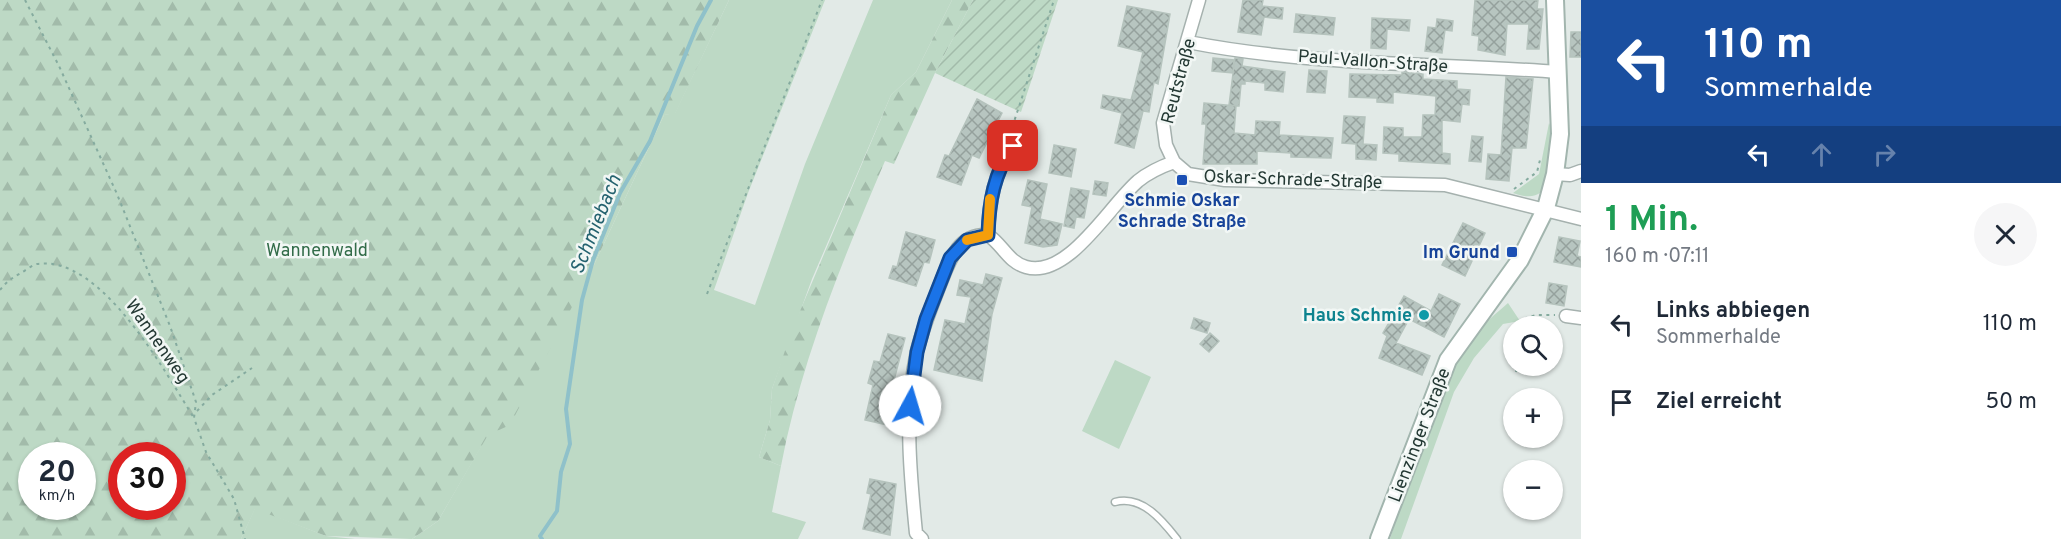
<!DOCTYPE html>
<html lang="de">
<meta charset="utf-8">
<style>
:root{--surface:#fff;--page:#f6f6f7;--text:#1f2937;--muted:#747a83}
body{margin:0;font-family:Overpass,sans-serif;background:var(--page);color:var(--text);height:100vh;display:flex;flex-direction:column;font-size:22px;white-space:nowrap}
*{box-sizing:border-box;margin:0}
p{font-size:20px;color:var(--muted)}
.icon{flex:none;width:33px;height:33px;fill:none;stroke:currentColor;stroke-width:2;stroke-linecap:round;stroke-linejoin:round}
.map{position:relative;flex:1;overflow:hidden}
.details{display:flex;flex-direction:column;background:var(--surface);width:480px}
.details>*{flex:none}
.hud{background:#1a4fa0;color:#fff;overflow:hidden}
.controls{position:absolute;left:1503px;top:316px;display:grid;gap:12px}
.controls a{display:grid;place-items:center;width:60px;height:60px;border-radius:50%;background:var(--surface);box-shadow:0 2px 4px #0004;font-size:30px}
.speed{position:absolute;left:18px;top:442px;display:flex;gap:12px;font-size:30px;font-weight:700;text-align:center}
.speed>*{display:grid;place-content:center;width:78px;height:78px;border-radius:50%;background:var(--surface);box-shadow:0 2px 4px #0004;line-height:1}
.speed small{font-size:15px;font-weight:400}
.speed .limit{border:9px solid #d22;background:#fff;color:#111}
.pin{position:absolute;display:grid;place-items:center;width:51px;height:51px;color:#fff;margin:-26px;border-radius:12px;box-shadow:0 3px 9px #0006}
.me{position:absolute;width:66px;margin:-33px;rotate:6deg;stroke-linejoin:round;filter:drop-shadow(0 0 4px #0008)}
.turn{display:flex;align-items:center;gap:21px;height:126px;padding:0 24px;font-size:27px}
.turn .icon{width:78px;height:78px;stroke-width:2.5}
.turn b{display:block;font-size:42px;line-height:51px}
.lanes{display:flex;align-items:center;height:57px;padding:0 24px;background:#0003;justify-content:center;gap:30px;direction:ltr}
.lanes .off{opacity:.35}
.round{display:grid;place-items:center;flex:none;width:63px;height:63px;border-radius:32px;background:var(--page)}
.headline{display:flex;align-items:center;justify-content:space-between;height:102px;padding:0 24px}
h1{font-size:36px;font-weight:700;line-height:45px;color:#1e9e55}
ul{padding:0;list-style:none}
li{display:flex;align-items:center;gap:18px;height:78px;padding:0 24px}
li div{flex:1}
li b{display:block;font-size:22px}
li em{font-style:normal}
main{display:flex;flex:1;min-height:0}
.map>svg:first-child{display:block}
.green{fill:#bdd9c5}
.forest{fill:url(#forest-firs);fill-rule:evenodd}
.garden{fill:url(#garden-furrows)}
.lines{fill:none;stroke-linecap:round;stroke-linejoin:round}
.stream{stroke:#8fc1ca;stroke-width:4}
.building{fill:url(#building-cross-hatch);stroke:#b5c3bd;stroke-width:1.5}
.lane-casing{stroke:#a5b1ae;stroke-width:9}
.street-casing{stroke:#a5b1ae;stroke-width:15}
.secondary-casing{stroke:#a2b5ae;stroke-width:20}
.path{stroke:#85ab9f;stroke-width:2;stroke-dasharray:3 4.5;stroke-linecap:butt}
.lane{stroke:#fff;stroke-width:6}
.street{stroke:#fff;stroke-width:12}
.secondary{stroke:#fff;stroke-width:16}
.route-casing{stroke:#114b97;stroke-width:15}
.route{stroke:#1a73e8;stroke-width:10}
.slow{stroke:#f59e0b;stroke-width:10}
.transit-dot{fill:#1a4fb4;stroke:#f2f7f5;stroke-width:2}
.culture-dot{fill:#0f9aa8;stroke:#f2f7f5;stroke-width:2}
.labels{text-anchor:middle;stroke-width:5;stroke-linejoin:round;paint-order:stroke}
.street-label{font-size:18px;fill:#243934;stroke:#f2f7f5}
.transit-label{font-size:18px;font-weight:bold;fill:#164399;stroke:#f2f7f5}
.park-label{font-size:18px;fill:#326c49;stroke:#f2f7f5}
.culture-label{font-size:18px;font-weight:bold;fill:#0d838f;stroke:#f2f7f5;text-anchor:end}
.water-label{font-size:20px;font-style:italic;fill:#24626f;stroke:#f2f7f5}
</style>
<main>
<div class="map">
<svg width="1581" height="539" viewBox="0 0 1581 539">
<defs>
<pattern id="forest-firs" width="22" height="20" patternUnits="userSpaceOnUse" patternTransform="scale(1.5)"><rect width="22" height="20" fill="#bdd9c5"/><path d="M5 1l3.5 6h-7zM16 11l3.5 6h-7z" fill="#a2bbaa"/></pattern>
<pattern id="garden-furrows" width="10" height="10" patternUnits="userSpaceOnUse" patternTransform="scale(1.5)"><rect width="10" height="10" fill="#bdd9c5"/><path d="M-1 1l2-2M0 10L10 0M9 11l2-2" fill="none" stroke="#a2bbaa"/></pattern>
<pattern id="building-cross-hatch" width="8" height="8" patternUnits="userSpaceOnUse" patternTransform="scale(1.5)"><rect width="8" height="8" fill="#b7c5c0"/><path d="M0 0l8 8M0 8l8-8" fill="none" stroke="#95a19d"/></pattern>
</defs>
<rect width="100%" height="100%" fill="#e2eae7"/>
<path class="green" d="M729 0H825L748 193 714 290 755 305 805 164 873 0H952L916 72 891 95 812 279 772 389 770 420 759 457 781 466 772 512 806 522 798 539H412L438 521 488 434 594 265 664 115 675 113Z
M1549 123C1554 130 1549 184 1541 192 1533 199 1522 196 1513 193L1539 174Z
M1508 303 1520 321 1503 324 1474 358 1454 392 1401 539H1390C1411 475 1433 387 1474 334 1484 323 1497 313 1508 303Z
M1115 360 1151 377 1119 449 1082 431Z
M255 508 326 536 355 539H241Z"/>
<path class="forest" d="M0 0H729L675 114 664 115 594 265 510 425 488 435 438 521 412 539 326 536 255 509 241 539H0ZM32 456H82V507H32ZM122 456H172V507H122Z
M952 0H973L935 73 894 164 885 161C843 259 801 361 781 466L759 457 770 420 772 389 792 330 891 95 916 72Z"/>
<path class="garden" d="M973 0H1058L1021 112 935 73Z"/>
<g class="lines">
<path class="stream" d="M542 539 540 536 557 511 561 472 570 444 566 409 582 300 593 260 620 193 650 141 697 26 711 0"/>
</g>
<path class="building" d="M1243 0H1263L1262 6 1283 8 1282 19 1264 17 1261 35 1238 32Z
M1475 0H1538L1537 9H1543L1539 49H1527L1529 24H1507L1505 55 1478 50 1479 36 1472 35Z
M1127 6 1170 14 1158 84 1154 82 1149 112 1143 111 1134 148 1115 143 1122 113 1101 108 1103 95 1131 100 1135 85 1143 52 1118 46Z
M1296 14 1335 18 1333 35 1294 32Z
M1372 18 1410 20 1409 31 1387 29 1386 49 1371 48Z
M1437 19 1453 21 1452 31 1445 30 1442 53 1425 51 1428 27 1436 28Z
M1571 32H1581V57H1570Z
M1213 58 1234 60 1233 73 1212 71Z
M1235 58 1243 59 1242 66 1285 72 1283 92 1265 90V83L1245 81V84H1241L1239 106 1229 105Z
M1309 70 1327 71 1325 93 1307 92Z
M1402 72 1423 74V79L1457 81V89L1470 90 1469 105 1462 104 1460 122 1442 120V153L1450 154V164L1399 161V154L1383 153 1384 127 1403 128V137H1422L1423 115H1435L1436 96 1393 92V103L1377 102V98L1349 97 1350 74 1402 75Z
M1506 77 1533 79 1526 148H1512L1509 181 1486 179 1488 154 1501 155Z
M977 99 1002 113 979 158 972 155 961 185 937 177 945 155 949 156Z
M1204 103 1236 106 1234 133 1255 135 1256 121 1280 122 1279 135 1333 138 1331 158 1291 157V153L1257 151V164H1203L1206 124H1202Z
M1344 116 1365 117 1363 144 1377 145 1376 160 1356 159V144L1342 143Z
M1472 136 1483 137 1481 162 1469 161Z
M1054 145 1076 149 1071 177 1049 173Z
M1028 180 1047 184 1040 219 1062 224 1057 245 1043 247 1025 243 1032 207 1022 205Z
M1095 181 1108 183 1106 196 1093 194Z
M1071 188 1089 191 1084 218 1076 217 1074 228 1064 226Z
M1463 223 1485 233 1465 276 1442 265Z
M906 232 935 240 929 263 924 262 916 286 889 278 893 266 897 267Z
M1559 237 1580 241 1577 256 1581 257V267L1554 262Z
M986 274 1002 278 992 314 982 381 934 370 945 320 965 324 971 297 957 295 960 280 983 285Z
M1549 283 1567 286 1564 306 1546 303Z
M1439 294 1460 304 1444 337 1409 319 1396 343 1430 356 1422 375 1379 358 1387 336 1383 333 1404 296 1431 311Z
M1194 318 1210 323 1207 333 1191 328Z
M1210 333 1219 341 1209 352 1200 344Z
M888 334 905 338 888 403 897 405 892 426 865 420 873 385 868 383 874 361 880 362Z
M870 479 896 484 890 535 863 529 871 494 867 493Z"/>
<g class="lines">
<g class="lane-casing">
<path id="lane" d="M1115 502C1142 495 1162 520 1177 539"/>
</g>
<g class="street-casing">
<path id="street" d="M1199 0 1163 123 1166 145 1174 162 1188 174 1225 180 1445 185 1581 219
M1188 42C1310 66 1435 63 1559 72
M1555 174 1570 175 1581 171
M988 235C1003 245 1008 262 1026 267 1068 279 1109 206 1138 181 1149 172 1160 167 1174 162
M988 235C989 202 994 173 1013 145
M1566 316 1581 318
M922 539 916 533C910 473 904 410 917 351 923 327 932 305 941 282 950 259 959 233 988 235"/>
</g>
<g class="secondary-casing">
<path id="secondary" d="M1379 539 1448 360 1520 260 1546 208 1555 174 1560 134 1555 0"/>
</g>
<path class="path" d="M25 0 59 66 117 194 170 326 196 402 194 418 206 452 234 499 245 539
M1010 134 1054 0
M1514 189 1537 172 1541 156
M0 290C6 282 12 278 21 273 26 270 32 265 37 264 101 254 165 372 194 418
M707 294 822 0
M1524 327 1526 318 1536 315H1555
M1516 372 1517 366
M197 411 212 395 252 368"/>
<use href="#lane" class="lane"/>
<use href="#street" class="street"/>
<use href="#secondary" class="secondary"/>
</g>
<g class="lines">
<g class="route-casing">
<path id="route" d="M910 406 917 352 926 319 950 258 967 240 988 235C989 202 994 173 1013 146"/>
</g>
<use href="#route" class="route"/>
<path class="slow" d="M967 240 988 235 990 199"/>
</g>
<g class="transit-dot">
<rect x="1176" y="174" width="12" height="12" rx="3"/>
<rect x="1506" y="246" width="12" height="12" rx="3"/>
</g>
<circle class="culture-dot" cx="1424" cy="315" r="6"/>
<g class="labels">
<g class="street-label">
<text transform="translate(1373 61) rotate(4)" y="6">Paul-Vallon-Straße</text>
<text transform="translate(1178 81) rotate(-75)" y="6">Reutstraße</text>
<text transform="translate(1293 179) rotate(2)" y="6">Oskar-Schrade-Straße</text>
<text transform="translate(158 341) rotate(55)" y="6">Wannenweg</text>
<text transform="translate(1419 435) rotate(-69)" y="6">Lienzinger Straße</text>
</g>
<g class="transit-label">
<text x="1182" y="206">Schmie Oskar<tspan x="1182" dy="21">Schrade Straße</tspan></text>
<text x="1500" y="258" text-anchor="end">Im Grund</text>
</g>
<g class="park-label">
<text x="317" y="256">Wannenwald</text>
</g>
<g class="culture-label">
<text x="1412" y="321">Haus Schmie</text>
</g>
<g class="water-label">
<text transform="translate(595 224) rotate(-68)" y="7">Schmiebach</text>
</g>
</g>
</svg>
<div class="controls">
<a><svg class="icon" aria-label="search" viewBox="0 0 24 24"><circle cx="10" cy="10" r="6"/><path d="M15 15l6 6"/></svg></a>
<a>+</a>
<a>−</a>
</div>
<div class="speed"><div>20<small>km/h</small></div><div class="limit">30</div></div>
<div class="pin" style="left:1013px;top:146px;background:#d93025"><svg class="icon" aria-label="arrive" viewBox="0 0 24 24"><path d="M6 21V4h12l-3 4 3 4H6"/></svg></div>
<svg class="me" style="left:910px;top:406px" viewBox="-20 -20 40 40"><circle r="19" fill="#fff"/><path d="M0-13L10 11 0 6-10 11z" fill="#1a73e8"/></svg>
</div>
<section class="details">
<div class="hud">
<div class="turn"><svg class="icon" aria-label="left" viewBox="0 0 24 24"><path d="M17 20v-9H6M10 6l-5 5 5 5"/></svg><div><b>110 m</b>Sommerhalde</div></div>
<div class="lanes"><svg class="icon" aria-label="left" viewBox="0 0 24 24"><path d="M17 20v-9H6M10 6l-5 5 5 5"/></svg><svg class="icon off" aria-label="ahead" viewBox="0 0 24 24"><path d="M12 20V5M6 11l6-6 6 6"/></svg><svg class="icon off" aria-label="right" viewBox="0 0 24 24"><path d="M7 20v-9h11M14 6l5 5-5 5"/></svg></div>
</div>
<div class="headline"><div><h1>1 Min.</h1><p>160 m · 07:11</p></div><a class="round"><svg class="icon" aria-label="close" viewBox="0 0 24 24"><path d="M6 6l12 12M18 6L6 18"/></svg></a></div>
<ul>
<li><svg class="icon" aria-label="left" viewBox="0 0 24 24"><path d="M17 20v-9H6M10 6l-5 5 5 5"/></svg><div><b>Links abbiegen</b><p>Sommerhalde</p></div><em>110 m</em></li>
<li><svg class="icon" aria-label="arrive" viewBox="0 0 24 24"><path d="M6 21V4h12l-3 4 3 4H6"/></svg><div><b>Ziel erreicht</b></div><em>50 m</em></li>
</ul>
</section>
</main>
